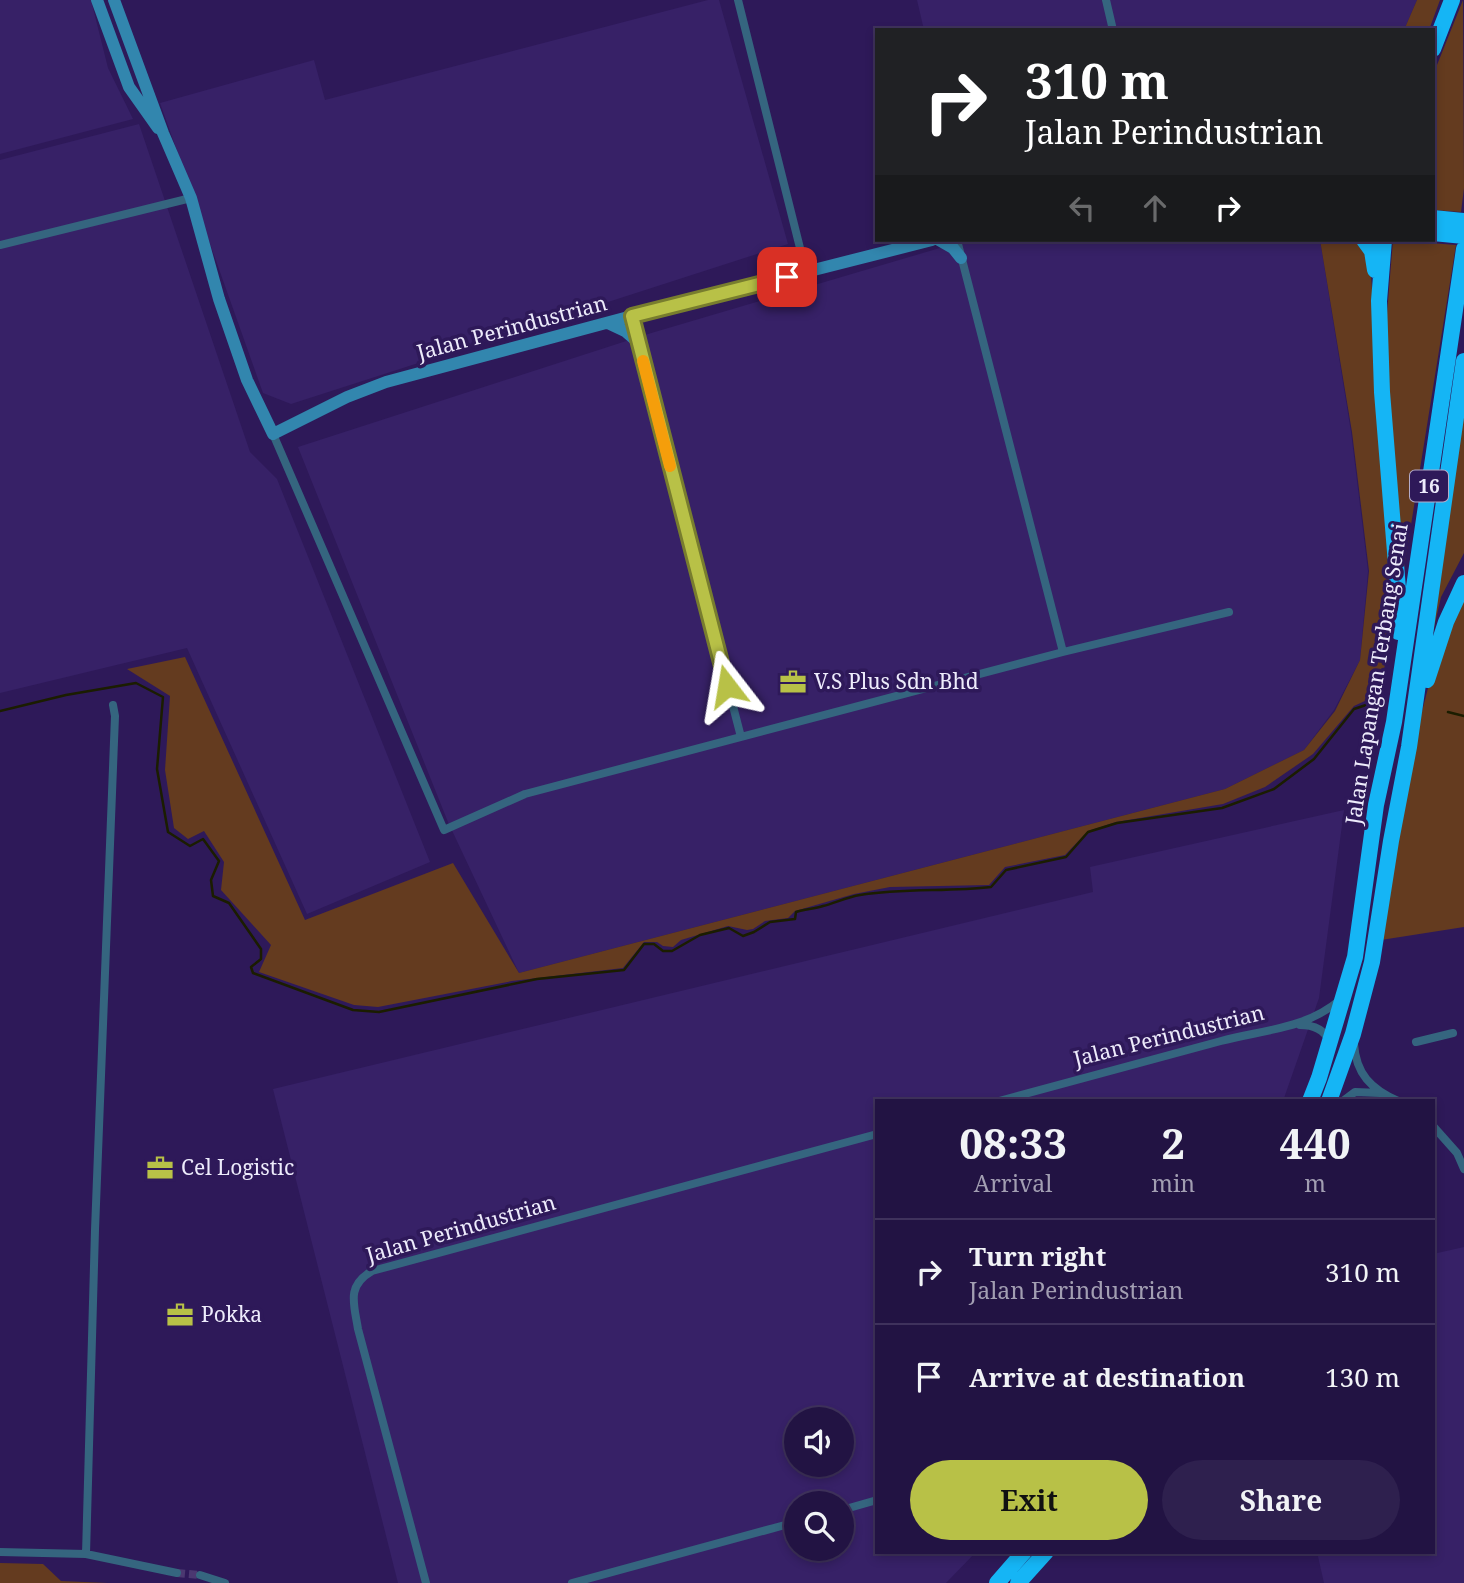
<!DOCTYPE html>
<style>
:root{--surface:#221343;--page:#2e204e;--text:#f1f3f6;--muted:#a29eb2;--line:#3f325c;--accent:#b8c147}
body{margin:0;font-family:"Noto Serif",serif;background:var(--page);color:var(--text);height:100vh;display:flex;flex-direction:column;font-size:26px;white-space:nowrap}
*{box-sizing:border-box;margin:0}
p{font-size:23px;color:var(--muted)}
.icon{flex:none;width:38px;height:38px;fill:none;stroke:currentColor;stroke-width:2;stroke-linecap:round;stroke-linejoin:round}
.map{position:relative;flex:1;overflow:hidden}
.details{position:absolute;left:875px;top:1099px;width:560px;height:455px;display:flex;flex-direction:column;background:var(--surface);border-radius:0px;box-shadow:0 4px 10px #0003,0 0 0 2px var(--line)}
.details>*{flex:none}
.guide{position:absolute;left:875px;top:28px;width:560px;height:214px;border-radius:0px;box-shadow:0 4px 10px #0003,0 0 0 2px var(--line);background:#202124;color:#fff;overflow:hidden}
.buttons{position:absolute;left:784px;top:1407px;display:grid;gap:14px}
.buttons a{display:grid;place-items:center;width:70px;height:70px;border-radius:50%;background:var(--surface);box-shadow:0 4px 10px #0003,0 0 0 2px var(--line);font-size:35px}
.pin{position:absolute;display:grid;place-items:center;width:60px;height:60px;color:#fff;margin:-30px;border-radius:14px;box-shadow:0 4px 10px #0006}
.me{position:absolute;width:77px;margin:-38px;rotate:346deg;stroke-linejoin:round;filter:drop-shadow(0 0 5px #0008)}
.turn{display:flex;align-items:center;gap:24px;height:147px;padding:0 35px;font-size:32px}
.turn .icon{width:91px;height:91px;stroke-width:2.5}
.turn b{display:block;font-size:49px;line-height:60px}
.lanes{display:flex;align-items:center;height:66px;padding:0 35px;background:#0003;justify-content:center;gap:35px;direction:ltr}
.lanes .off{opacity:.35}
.eta{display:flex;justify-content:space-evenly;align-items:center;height:119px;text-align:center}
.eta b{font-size:42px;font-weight:700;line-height:49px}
.action{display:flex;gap:14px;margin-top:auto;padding:14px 35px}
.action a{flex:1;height:80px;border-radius:42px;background:var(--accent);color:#111;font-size:28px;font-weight:700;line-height:80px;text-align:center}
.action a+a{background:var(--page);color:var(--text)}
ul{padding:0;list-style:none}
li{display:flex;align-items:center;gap:21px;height:105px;padding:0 35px;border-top:2px solid var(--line)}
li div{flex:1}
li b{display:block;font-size:26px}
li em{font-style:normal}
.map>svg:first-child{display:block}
.built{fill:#372167;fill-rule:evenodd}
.green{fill:#643b1f}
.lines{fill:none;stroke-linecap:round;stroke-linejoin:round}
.stream{stroke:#1b1d00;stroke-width:2.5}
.street-tunnel{stroke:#4b3871;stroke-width:8;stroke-dasharray:8 4;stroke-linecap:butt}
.street{stroke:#35657f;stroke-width:8}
.secondary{stroke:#3286ae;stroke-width:12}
.highway{stroke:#15b5f5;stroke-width:16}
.route-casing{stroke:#787d2e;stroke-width:18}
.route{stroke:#b8c147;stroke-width:12}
.slow{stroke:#f59e0b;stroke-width:12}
.labels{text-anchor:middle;stroke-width:7;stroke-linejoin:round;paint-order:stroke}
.shield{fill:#2e1959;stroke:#b4acca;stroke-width:2}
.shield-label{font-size:19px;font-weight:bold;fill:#edebfb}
.street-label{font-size:21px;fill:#edebfb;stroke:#2e1959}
.poi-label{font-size:21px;fill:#edebfb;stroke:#2e1959;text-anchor:start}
</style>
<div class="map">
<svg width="1464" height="1583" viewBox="0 0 1464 1583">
<rect width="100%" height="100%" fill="#2e1959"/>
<path class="built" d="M0 0H91L108 68 133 119 0 154Z
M708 0H719L788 244 291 404 263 393 160 103 314 60 325 100Z
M917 0H1417L1404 30H924Z
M139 124 250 452 277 479 430 862 307 914 187 648 0 693V160Z
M967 240H1320L1351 432 1368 571 1360 660 1334 710 1304 750 1225 789 519 973 448 822 298 447 648 334Z
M1344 810 1319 998 1283 1101H877V1552H976L946 1583H398L273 1089 1093 892 1090 867ZM796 1419H842V1465H796ZM796 1503H842V1549H796Z
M1464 1247V1583H1324L1317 1552H1433V1254Z"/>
<path class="green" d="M1417 0H1440L1429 30H1404Z
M1463 0 1464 188 1461 212 1433 210V75Z
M1320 240H1358L1370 261 1394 596 1390 634 1380 694 1354 706 1313 754 1265 787 1223 804 1116 822 1088 831 1065 855 1005 867 989 885 890 887 854 894 795 911 788 918 765 921 753 929 747 930 728 926 681 940 673 947 663 946 657 942H644L623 968 512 981 378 1007 354 1005 259 972 271 945 221 890 224 862 204 831 188 839 174 828 165 770 170 696 127 669 185 657 305 920 453 863 519 973 1225 789 1304 750 1335 711 1360 660 1369 571 1352 432Z
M1393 240 1456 245 1401 587 1385 338Z
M1464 409V553L1441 597 1431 641Z
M1464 595V927L1381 940 1417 731 1436 657Z
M0 1563 43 1564 61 1581 108 1583H0Z"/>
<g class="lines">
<path class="stream" d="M0 711 66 695 136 683 163 697 157 769 168 832 190 846 203 839 219 861 211 880 213 896 229 903 261 949V959L251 967 253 973 353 1010 379 1012 537 979 624 970 644 944H654L663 951H672L700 935 729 928 743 936 754 932 770 922 795 919 796 912C805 909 814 909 823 906 835 903 847 897 860 895 903 888 948 892 991 887L1006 870 1066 857 1088 832 1117 823 1222 808 1274 789 1314 759 1354 709 1375 702
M1448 712 1464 716"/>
<path class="street-tunnel" d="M177 1573 200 1575"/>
<path class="street" d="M738 0 806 272
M1106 0 1113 30
M957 240 1063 652
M0 245 191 198
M632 316 741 737
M273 434 444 830 525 794 1063 652 1229 612
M1300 1025C1313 1025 1324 1029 1329 1041
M1416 1042 1453 1033
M1354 1044C1356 1074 1371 1089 1398 1101
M999 1101C1073 1081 1147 1061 1221 1041 1262 1030 1306 1029 1340 1000
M1343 1101 1355 1092 1380 1093
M1433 1126 1457 1153 1464 1169
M842 1510 877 1500
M0 1552 86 1554 177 1573
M86 1554 95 1230 115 716 113 705
M200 1575 225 1583
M426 1583 358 1329C354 1304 346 1286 372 1271L877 1134
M572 1583 796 1522"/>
<path class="secondary" d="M97 0 129 87 158 128
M114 0 163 133 191 198 219 299 247 380 273 434 347 397 386 382 632 316 932 240
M939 240 953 248 961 258
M608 323 625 331 639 343"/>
<path class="highway" d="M1433 49 1452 0
M1433 218 1464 221
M1433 233 1464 236
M1364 240 1372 251 1375 270
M1384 240 1379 301 1382 392 1399 601 1398 632
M1427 680 1446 622 1464 583
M1310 1101 1319 1078 1355 957 1376 805 1394 722 1464 249
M1329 1101 1353 1034 1372 962 1391 841 1409 747 1464 361
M997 1583 1024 1552
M1018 1583 1046 1552"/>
</g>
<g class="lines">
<g class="route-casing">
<path id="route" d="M727 686 632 316 787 277"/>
</g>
<use href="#route" class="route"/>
<path class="slow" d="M643 361 670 466"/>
</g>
<defs>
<g id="office-bare" transform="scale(2.1)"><path d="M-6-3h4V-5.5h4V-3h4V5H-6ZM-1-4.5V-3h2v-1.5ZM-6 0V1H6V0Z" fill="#b8c147" stroke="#2e1959" stroke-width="2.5" paint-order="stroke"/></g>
</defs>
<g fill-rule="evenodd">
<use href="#office-bare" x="793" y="682"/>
<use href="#office-bare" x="160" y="1168"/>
<use href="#office-bare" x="180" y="1315"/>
</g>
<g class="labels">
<rect class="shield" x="1410" y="470.5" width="38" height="31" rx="5"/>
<g class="shield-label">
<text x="1429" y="493">16</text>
</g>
<g class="street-label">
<text transform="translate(512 328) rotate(-15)" y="7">Jalan Perindustrian</text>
<text transform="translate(1377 674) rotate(-81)" y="7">Jalan Lapangan Terbang Senai</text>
<text transform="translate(1169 1036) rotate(-14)" y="7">Jalan Perindustrian</text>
<text transform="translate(461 1229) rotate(-16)" y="7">Jalan Perindustrian</text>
</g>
<g class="poi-label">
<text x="814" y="689">V.S Plus Sdn Bhd</text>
<text x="181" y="1175">Cel Logistic</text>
<text x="201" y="1322">Pokka</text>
</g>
</g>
</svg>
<div class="buttons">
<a><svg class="icon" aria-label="sound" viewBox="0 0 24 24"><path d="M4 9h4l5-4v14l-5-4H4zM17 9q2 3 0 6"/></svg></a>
<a><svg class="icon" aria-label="search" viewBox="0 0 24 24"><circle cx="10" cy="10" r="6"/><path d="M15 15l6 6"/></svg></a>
</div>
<div class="pin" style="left:787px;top:277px;background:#d93025"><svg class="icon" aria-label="arrive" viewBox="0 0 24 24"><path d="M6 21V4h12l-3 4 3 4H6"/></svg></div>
<svg class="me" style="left:727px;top:686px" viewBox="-20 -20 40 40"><path d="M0-17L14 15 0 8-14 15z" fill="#b8c147" stroke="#fff" stroke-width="4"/></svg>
<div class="guide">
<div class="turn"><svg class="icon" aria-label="right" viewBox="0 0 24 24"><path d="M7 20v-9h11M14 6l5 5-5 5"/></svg><div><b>310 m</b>Jalan Perindustrian</div></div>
<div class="lanes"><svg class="icon off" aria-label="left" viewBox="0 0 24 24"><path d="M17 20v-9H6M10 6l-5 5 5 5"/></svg><svg class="icon off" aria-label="ahead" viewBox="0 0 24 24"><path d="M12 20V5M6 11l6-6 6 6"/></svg><svg class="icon" aria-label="right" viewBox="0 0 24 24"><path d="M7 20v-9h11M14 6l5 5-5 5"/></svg></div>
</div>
<section class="details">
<div class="eta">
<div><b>08:33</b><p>Arrival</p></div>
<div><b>2</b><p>min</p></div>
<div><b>440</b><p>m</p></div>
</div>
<ul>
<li><svg class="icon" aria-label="right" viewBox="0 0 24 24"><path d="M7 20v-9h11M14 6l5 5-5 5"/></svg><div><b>Turn right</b><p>Jalan Perindustrian</p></div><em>310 m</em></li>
<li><svg class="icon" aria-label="arrive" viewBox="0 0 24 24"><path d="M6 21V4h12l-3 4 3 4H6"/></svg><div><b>Arrive at destination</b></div><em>130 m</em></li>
</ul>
<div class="action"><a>Exit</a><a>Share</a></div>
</section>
</div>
